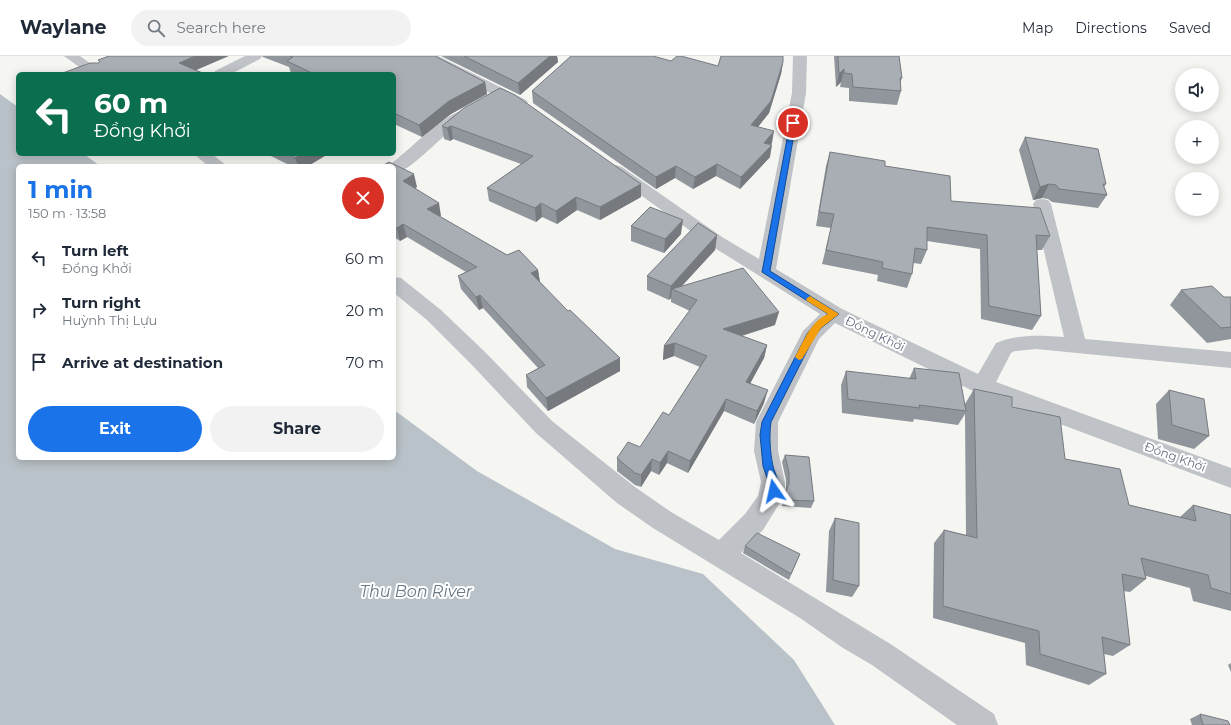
<!DOCTYPE html>
<meta charset="utf-8">
<style>
:root{--surface:#fff;--page:#f2f2f3;--text:#1f2937;--muted:#747a83;--line:#e0e1e3;--accent:#1a73e8}
body{margin:0;font-family:Montserrat,sans-serif;background:var(--page);color:var(--text);height:100vh;display:flex;flex-direction:column;font-size:15px;white-space:nowrap}
*{box-sizing:border-box;margin:0}
p{font-size:13px;color:var(--muted)}
.icon{flex:none;width:22px;height:22px;fill:none;stroke:currentColor;stroke-width:2;stroke-linecap:round;stroke-linejoin:round}
.map{position:relative;flex:1;overflow:hidden}
.side{position:absolute;left:16px;top:108px;width:380px;height:296px;display:flex;flex-direction:column;background:var(--surface);border-radius:6px;box-shadow:0 2px 10px #0003}
.side>*{flex:none}
.banner{position:absolute;left:16px;top:16px;width:380px;height:84px;border-radius:6px;box-shadow:0 2px 10px #0003;background:#0b6e4f;color:#fff;overflow:hidden}
.fabs{position:absolute;left:1175px;top:12px;display:grid;gap:8px}
.fabs a{display:grid;place-items:center;width:44px;height:44px;border-radius:50%;background:var(--surface);box-shadow:0 2px 10px #0003;font-size:20px}
.pin{position:absolute;display:grid;place-items:center;width:34px;height:34px;color:#fff;margin:-17px;border:2px solid #fff;border-radius:50%;box-shadow:0 1px 4px #0007}
.me{position:absolute;width:44px;margin:-22px;rotate:349deg;stroke-linejoin:round;filter:drop-shadow(0 0 3px #0008)}
.turn{display:flex;align-items:center;gap:14px;height:84px;padding:0 12px;font-size:18px}
.turn .icon{width:52px;height:52px;stroke-width:2.5}
.turn b{display:block;font-size:28px;line-height:34px}
.round{display:grid;place-items:center;flex:none;width:42px;height:42px;border-radius:21px;background:var(--page)}
.overview{display:flex;align-items:center;justify-content:space-between;height:68px;padding:0 12px}
h1{font-size:24px;font-weight:700;line-height:30px;color:var(--accent)}
.cta{display:flex;gap:8px;margin-top:auto;padding:8px 12px}
.cta a{flex:1;height:46px;border-radius:24px;background:var(--accent);color:#fff;font-size:16px;font-weight:700;line-height:46px;text-align:center}
.cta a+a{background:var(--page);color:var(--text)}
ul{padding:0;list-style:none}
li{display:flex;align-items:center;gap:12px;height:52px;padding:0 12px}
li div{flex:1}
li b{display:block;font-size:15px}
li em{font-style:normal}
header{display:flex;align-items:center;gap:24px;box-sizing:border-box;height:56px;padding:0 20px;background:var(--surface);border-bottom:1px solid var(--line)}
header strong{font-size:19px}
nav{display:flex;gap:22px;margin-inline-start:auto;font-size:14px}
.search{width:280px;height:36px;background:var(--page);display:flex;align-items:center;gap:10px;box-sizing:border-box;padding:0 14px;border-radius:22px;color:var(--muted);font-size:15px}
.map>svg:first-child{display:block}
.water{fill:#b9c2c8}
.lines{fill:none;stroke-linecap:round;stroke-linejoin:round}
.minor{fill:#bfc2c6;fill-rule:evenodd}
.wall{fill:#91969c}
.shaded-wall{fill:#767a7f}
.building{fill:#a9aeb5;stroke:#767a7f}
.route{fill:#1a73e8;stroke:#114b97}
.slow{fill:#f59e0b}
.labels{text-anchor:middle;stroke-width:4;stroke-linejoin:round;paint-order:stroke}
.street-label{font-size:12px;fill:#677181;stroke:#fff}
.near-water-label{font-size:16px;font-style:italic;fill:#687885;stroke:#fff}
</style>
<header>
<strong>Waylane</strong>
<div class="search"><svg class="icon" aria-label="search" viewBox="0 0 24 24"><circle cx="10" cy="10" r="6"/><path d="M15 15l6 6"/></svg>Search here</div>
<nav><a>Map</a><a>Directions</a><a>Saved</a></nav>
</header>
<div class="map">
<svg width="1231" height="669" viewBox="0 0 1231 669">
<rect width="100%" height="100%" fill="#f5f5f2"/>
<path class="water" d="M0 38 18 51V98H84L100 110H18V402H394V354L477 415 615 493 703 518 794 604 835 669H0Z"/>
<g class="lines">
<path class="minor" d="M64 0H80L105 18H89Z
M245 0H262L260 3 231 18H213L215 15Z
M421 0H438L526 44 528 47 526 50 521 51 516 50 423 3Z
M793 0H807L806 37 776 213 842 253 978 318 996 287C1018 278 1040 279 1064 281L1033 148 1036 144 1042 143 1048 144 1051 148 1085 283 1231 296V312L1036 293 1015 295 1011 297 996 326 1231 412V432L975 336 835 267 819 283 778 366V395L785 426V435L781 445 763 474 741 497 892 589 994 658 998 669H957L872 609 843 592 800 562 653 472 617 447 536 377 472 309 427 264 394 237V221L401 222 441 254 486 297 552 365 635 431 671 456 719 484 745 458 758 440 761 426 754 395 756 366 803 275 820 258 710 189 610 117 608 114 610 111 616 109 622 111 722 181 759 203 792 37Z
M466 53 471 54 473 57C468 64 458 68 451 74 436 86 411 114 394 118V110H388C410 94 442 59 466 53Z
M194 98H212L227 110H208Z"/>
</g>
<path class="wall" d="M262 0H435L485 26 487 38 451 58 422 81 394 68V18H293L291 17 289 11 263 1Z
M441 0H557L558 6 520 39Z
M834 0H899L902 22 900 28 901 35 897 49 849 45V32L840 31 841 26 836 31Z
M671 5 718 10 783 6 781 18 769 57 758 71 772 87 770 89V101L740 133 716 120 693 133 675 122 656 133 533 47 532 35Z
M464 52 641 141 600 164 577 154 557 168 542 161 536 166 489 145 487 132 521 108 453 83 450 85 444 83 442 70Z
M1025 81 1106 128 1104 131 1107 139 1098 152 1052 146 1048 143 1042 142 1033 144 1019 94Z
M830 96 885 110 951 145 1050 180 1042 194H1036L1041 260 1032 274 981 263 980 193 927 185V194L921 208 913 207 912 218 907 232 877 225 878 219 822 208 831 172 816 170 826 110Z
M267 98H328L308 110H291Z
M394 110 417 131 415 132 441 160 440 161 507 199 538 214 540 226 620 315 548 355 527 331 526 319 538 312 483 252 479 254 461 233 458 220 466 216 407 181 400 185 394 181Z
M631 170 681 178 664 197 631 185Z
M717 179 715 194 682 230 775 269 742 280 767 289 764 302 750 327 764 347 754 368 724 355 688 417 667 407 659 419 651 415 641 431 635 429 617 415V402L640 391 669 359 700 311 674 300 663 304 664 290 690 255 671 246V242L669 244 647 234V220Z
M1181 234 1224 241H1231V283L1207 287 1170 249Z
M914 312 965 348 974 333 1012 351 1065 403 1129 449 1180 461 1193 449 1231 459V555L1193 545 1190 532 1146 520V523L1130 536 1123 535 1130 589 1113 600 1104 598 1106 618 1089 629 1026 609 1025 587 933 562 934 487 944 474 966 479 965 358 958 369 914 363 913 366 842 357 841 329 846 315 909 323Z
M1169 334 1209 380 1194 393 1158 383 1156 348Z
M785 399 814 445 811 452 782 450V445L786 433V424L782 406Z
M835 462 859 530 852 541 826 536 829 475Z
M745 490 800 498 789 524 743 497Z
M1231 607V616L1228 609Z
M1200 658 1230 669H1192L1190 663Z"/>
<path class="shaded-wall" d="M195 0H229L187 18 179 7Z
M550 0H557L558 6 520 39 518 27Z
M783 6 781 18 769 57 750 81 751 69Z
M844 13 841 26 836 31 839 18Z
M485 26 487 38 451 58 422 81 419 69 449 45Z
M451 70 453 83 450 85 447 72Z
M774 75 772 87 762 99 764 87Z
M772 89 770 101 740 133 741 121Z
M302 98H328L308 110H298L295 102Z
M717 108 716 120 693 133 695 121Z
M676 110 675 122 656 133V121Z
M414 118 417 131 406 138 403 125Z
M641 128V141L600 164V151Z
M1049 128 1042 142 1033 144 1040 131Z
M576 141 577 154 557 168 556 155Z
M439 147 441 160 430 167 427 153Z
M541 147 542 161 536 166 535 152Z
M683 164 681 178 664 197 665 183Z
M403 168 407 181 400 185 397 172Z
M717 179 715 194 677 235 672 233 671 242 669 244 671 230Z
M538 214 540 227 531 217Z
M480 239 483 252 479 254 476 241Z
M779 256 775 269 721 286 723 273Z
M675 287 674 300 663 304 664 290Z
M767 289 764 302 744 339 746 326Z
M620 302V315L548 355 546 342Z
M768 334 764 347 754 368 757 355Z
M726 343 724 355 688 417 690 405Z
M668 395 667 407 659 419 660 407Z
M652 403 651 415 641 431V419Z"/>
<path class="building" d="M109 0H195L179 7 205 18H60L90 7H98L100 6 98 4Z
M290 0H435L485 26 449 45 419 69 394 57V18H314L287 5 293 1Z
M464 0H550L518 27Z
M571 0H653L671 5 677 0H681L718 10 721 0H783V6L771 45 751 69 774 75 764 87 772 89 741 121 717 108 695 121 676 110 656 121 532 35Z
M838 0H899L902 22H900L901 35 853 31 852 18 844 17V13L839 18Z
M500 32 515 39 641 128 600 151 576 141 556 155 541 147 535 152 487 132 533 100 451 70 447 72 442 70 464 52Z
M1025 81 1098 93 1106 128H1103L1107 139 1059 133 1056 129 1049 128 1040 131Z
M830 96 885 105V110L950 120 951 145 1040 152 1050 180 1036 179 1041 260 989 250 987 179 927 171V194L915 192 912 218 882 212 883 206 826 194 834 158 819 156Z
M287 98H302L295 102Z
M389 106 414 118 403 125 439 147 427 153 507 199 519 194 538 214 531 217 568 255 570 254 620 302 546 342 526 319 545 309 480 239 476 241 458 220 477 211 403 168 397 172 394 170V110H382Z
M650 151 683 164 665 183 631 170Z
M698 167 717 179 671 230 647 220Z
M743 212 779 256 723 273 767 289 746 326 768 334 757 355 726 343 690 405 668 395 660 407 652 403 641 419 635 417 617 402 628 386 640 391 663 356 669 359 707 300 675 287 664 290 697 244 672 233Z
M1212 230 1224 241H1231V271L1221 272 1181 234Z
M914 312 959 317 966 355 919 349 920 352 848 343 846 315 916 323Z
M974 333 1012 341V351L1060 361 1065 403 1120 413 1129 449 1196 465 1193 449 1231 459V538L1211 532 1208 519 1141 502 1146 523 1122 518 1130 589 1102 581 1106 618 1040 598 1039 575 943 550 944 474 977 482Z
M1169 334 1204 343 1209 380 1172 369Z
M785 399 809 401 814 445 784 444V439L789 428V417Z
M835 462 859 467V530L833 524Z
M757 477 800 498 791 518 745 490Z
M1200 658 1228 665 1230 669H1203Z"/>
<path class="route" d="M793 65 796 67 770 215 839 258 821 272 814 281 771 366C769 380 770 396 773 410 775 419 782 428 777 438L774 439 770 438 768 425 763 410 760 379 762 366 807 278 815 268 828 258 762 216 790 67Z"/>
<path class="slow" d="M810 240 839 258 821 272 802 303 799 304 795 301C803 286 811 265 828 258L807 245 806 243Z"/>
<g class="labels">
<g class="street-label">
<text transform="translate(875 278) rotate(26)" y="4">Đồng Khởi</text>
<text transform="translate(1175 401) rotate(20)" y="4">Đồng Khởi</text>
</g>
<g class="near-water-label">
<text x="416" y="541">Thu Bon River</text>
</g>
</g>
</svg>
<div class="fabs">
<a><svg class="icon" aria-label="sound" viewBox="0 0 24 24"><path d="M4 9h4l5-4v14l-5-4H4zM17 9q2 3 0 6"/></svg></a>
<a>+</a>
<a>−</a>
</div>
<div class="pin" style="left:793px;top:67px;background:#d93025"><svg class="icon" aria-label="arrive" viewBox="0 0 24 24"><path d="M6 21V4h12l-3 4 3 4H6"/></svg></div>
<svg class="me" style="left:774px;top:435px" viewBox="-20 -20 40 40"><path d="M0-17L14 15 0 8-14 15z" fill="#1a73e8" stroke="#fff" stroke-width="4"/></svg>
<div class="banner">
<div class="turn"><svg class="icon" aria-label="left" viewBox="0 0 24 24"><path d="M17 20v-9H6M10 6l-5 5 5 5"/></svg><div><b>60 m</b>Đồng Khởi</div></div>
</div>
<section class="side">
<div class="overview"><div><h1>1 min</h1><p>150 m · 13:58</p></div><a class="round" style="background:#d93025;color:#fff"><svg class="icon" aria-label="close" viewBox="0 0 24 24"><path d="M6 6l12 12M18 6L6 18"/></svg></a></div>
<ul>
<li><svg class="icon" aria-label="left" viewBox="0 0 24 24"><path d="M17 20v-9H6M10 6l-5 5 5 5"/></svg><div><b>Turn left</b><p>Đồng Khởi</p></div><em>60 m</em></li>
<li><svg class="icon" aria-label="right" viewBox="0 0 24 24"><path d="M7 20v-9h11M14 6l5 5-5 5"/></svg><div><b>Turn right</b><p>Huỳnh Thị Lựu</p></div><em>20 m</em></li>
<li><svg class="icon" aria-label="arrive" viewBox="0 0 24 24"><path d="M6 21V4h12l-3 4 3 4H6"/></svg><div><b>Arrive at destination</b></div><em>70 m</em></li>
</ul>
<div class="cta"><a>Exit</a><a>Share</a></div>
</section>
</div>
